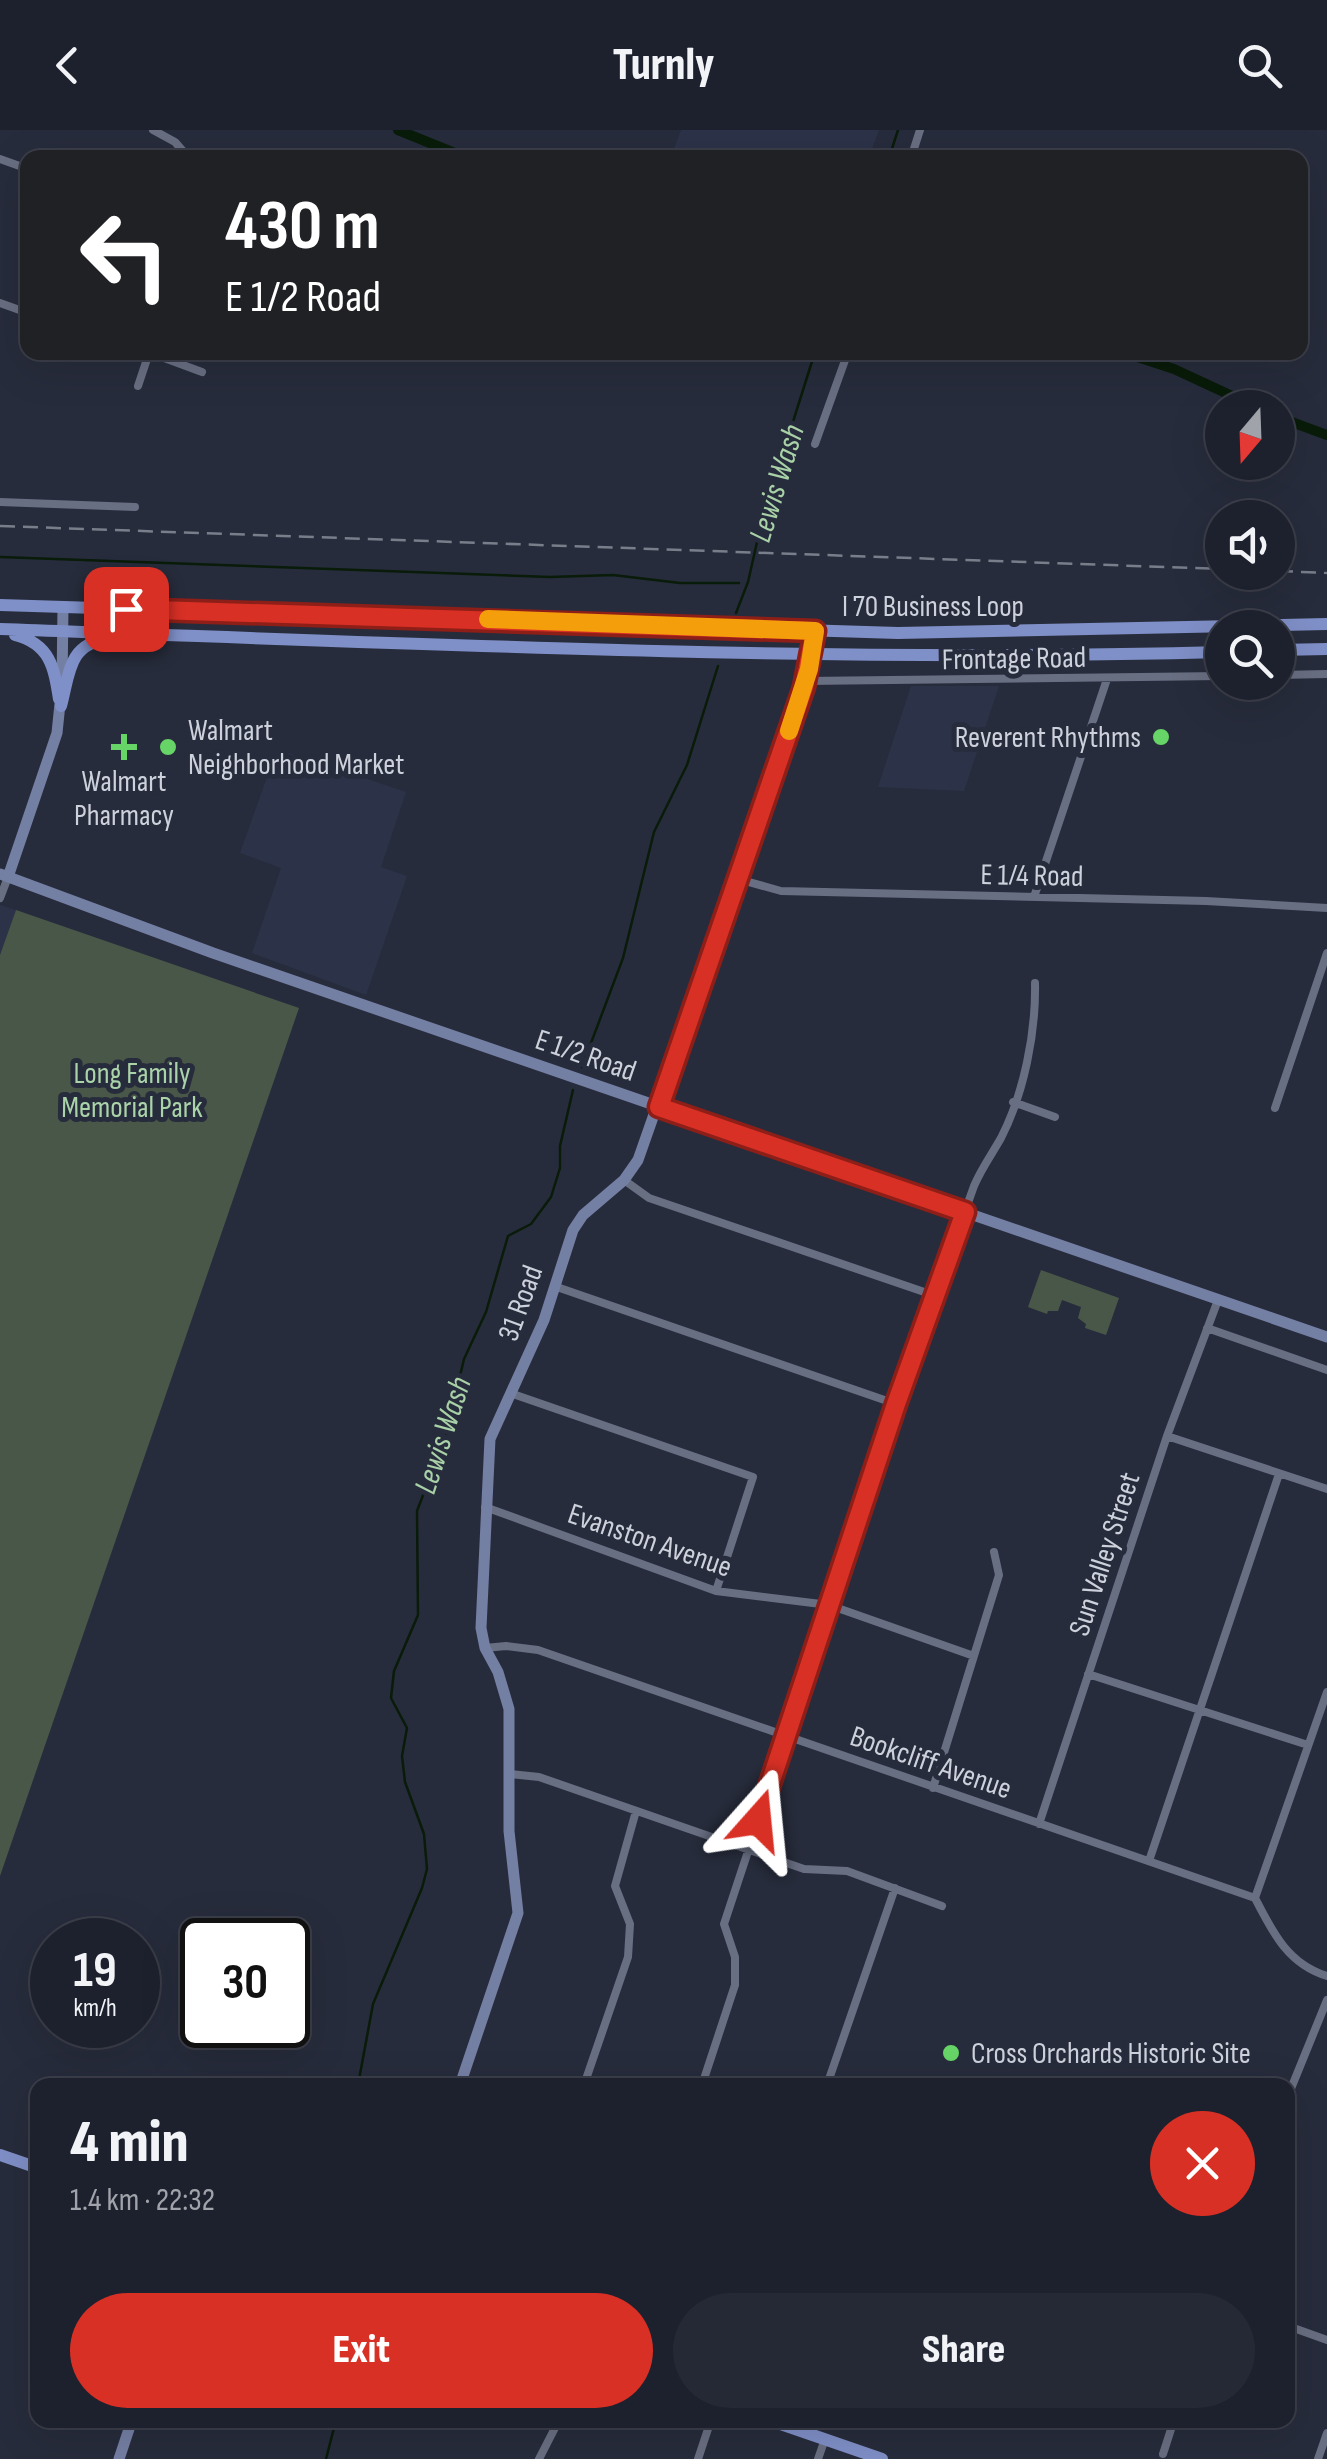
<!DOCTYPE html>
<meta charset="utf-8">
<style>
:root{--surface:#1d212d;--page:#252935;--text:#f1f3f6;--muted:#a0a3aa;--line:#3b3e49;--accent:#d93025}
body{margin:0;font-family:"Sofia Sans Condensed",sans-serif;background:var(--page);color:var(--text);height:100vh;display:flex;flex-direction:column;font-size:38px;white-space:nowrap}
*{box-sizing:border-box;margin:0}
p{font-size:32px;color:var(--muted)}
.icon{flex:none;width:55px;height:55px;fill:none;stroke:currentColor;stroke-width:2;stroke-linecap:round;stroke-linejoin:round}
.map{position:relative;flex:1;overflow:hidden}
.drawer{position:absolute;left:30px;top:1948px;width:1265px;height:350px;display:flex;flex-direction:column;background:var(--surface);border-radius:20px;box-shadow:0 10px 40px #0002,0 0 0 2px var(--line)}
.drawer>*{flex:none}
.hud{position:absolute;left:20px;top:20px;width:1288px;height:210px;border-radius:20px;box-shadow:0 10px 40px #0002,0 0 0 2px var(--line);background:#202124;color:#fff;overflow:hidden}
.needle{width:65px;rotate:199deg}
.controls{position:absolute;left:1205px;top:260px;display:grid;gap:20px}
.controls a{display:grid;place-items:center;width:90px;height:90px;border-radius:50%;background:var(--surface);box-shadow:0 10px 40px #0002,0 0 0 2px var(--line);font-size:50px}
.speed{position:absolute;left:30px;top:1788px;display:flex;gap:20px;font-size:50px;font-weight:700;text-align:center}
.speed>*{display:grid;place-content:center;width:130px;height:130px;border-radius:50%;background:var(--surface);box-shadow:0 10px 40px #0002,0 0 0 2px var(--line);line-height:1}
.speed small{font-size:25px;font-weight:400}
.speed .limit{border:5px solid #111;border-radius:15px;background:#fff;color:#111}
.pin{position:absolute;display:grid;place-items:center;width:85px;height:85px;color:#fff;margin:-42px;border-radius:20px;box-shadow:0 5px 15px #0006}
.me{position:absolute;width:110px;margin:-55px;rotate:18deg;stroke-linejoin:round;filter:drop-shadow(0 0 8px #0008)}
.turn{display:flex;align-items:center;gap:35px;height:210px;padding:0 40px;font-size:45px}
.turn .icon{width:130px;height:130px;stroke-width:2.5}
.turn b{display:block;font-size:70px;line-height:85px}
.round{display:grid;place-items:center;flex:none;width:105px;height:105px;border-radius:52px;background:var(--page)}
.summary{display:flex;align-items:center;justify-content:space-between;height:170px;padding:0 40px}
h1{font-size:60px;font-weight:800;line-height:75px}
.button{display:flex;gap:20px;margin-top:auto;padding:20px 40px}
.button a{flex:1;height:115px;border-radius:60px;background:var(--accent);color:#fff;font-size:40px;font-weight:800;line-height:115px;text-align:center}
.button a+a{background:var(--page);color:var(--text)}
header{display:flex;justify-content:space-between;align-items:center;height:130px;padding:0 40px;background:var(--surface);font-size:45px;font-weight:800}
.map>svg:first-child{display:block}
.built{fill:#2c3349}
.green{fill:#495748}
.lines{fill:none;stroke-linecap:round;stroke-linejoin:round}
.stream{stroke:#091b09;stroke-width:2.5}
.canal{stroke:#091b09;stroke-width:10}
.street{stroke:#696f82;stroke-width:8}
.secondary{stroke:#747fa4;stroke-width:11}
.primary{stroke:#7f8fc7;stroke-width:12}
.rail{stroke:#797e8b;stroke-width:2.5;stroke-dasharray:15 8;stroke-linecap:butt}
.route-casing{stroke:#8d1f18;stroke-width:25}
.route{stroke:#d93025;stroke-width:18}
.slow{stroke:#f59e0b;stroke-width:18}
.poi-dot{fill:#66d466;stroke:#272c3c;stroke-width:4}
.labels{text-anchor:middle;stroke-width:10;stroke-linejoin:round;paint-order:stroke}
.street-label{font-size:30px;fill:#cdd1dc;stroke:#272c3c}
.poi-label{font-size:30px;fill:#cdd1dc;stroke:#272c3c;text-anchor:start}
.park-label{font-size:30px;fill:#abd3a9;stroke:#272c3c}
.water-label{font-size:32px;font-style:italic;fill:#a9d1a7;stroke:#272c3c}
</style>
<header><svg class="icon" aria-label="back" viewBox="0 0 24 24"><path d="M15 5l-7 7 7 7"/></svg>Turnly<svg class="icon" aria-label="search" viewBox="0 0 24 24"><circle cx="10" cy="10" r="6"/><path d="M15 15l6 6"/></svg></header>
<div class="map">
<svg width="1327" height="2329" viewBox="0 0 1327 2329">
<rect width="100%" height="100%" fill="#272c3c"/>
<path class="built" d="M681 0H879L869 27H671Z
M911 556H999L964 661 878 657Z
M277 619 406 662 381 737 407 746 366 865 252 823 281 738 240 723Z
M0 775 16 780 0 825Z"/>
<path class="green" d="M16 780 299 878 0 1746V825Z
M1041 1140 1119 1168 1106 1205 1085 1198 1086 1194 1078 1188 1081 1177 1062 1170 1058 1181H1048L1047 1184 1028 1177Z"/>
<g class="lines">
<path class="stream" d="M889 28 898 0
M0 427 550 447 613 445 680 453H739
M736 483 748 452 762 390 815 222
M582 937 623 828 654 702 687 635 718 536
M358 1955 373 1874 422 1758 427 1739 424 1704 405 1652 402 1626 407 1598 391 1568 394 1541 418 1485 417 1381 446 1305 464 1229 486 1182 508 1106 531 1094 551 1067 560 1038V1016L573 960
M326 2329 336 2290"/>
<path class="canal" d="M398 0 467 28
M1122 222 1174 239 1258 278
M1278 287 1327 305"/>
<path class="street" d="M153 0 175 12 189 28
M911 28 920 0
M0 29 28 39
M0 173 28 183
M148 222 202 242
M138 256 149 223
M815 314 848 222
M0 372 135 377
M1278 545 1327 544
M806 551 1222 546
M738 749 781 761 1206 771 1327 778
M1034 767 1107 549
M0 768 8 747
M1013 972 1055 987
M1275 978 1327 823
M624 1050 649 1068 936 1166
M554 1156 896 1274
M1207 1198 1327 1240
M510 1263 753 1347 716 1461
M1167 1306 1327 1359
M485 1377 716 1461 829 1475 974 1526
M485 1518 506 1516 538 1520 1255 1768C1273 1803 1288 1834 1327 1846
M1088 1544 1308 1615
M510 1644 539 1647 804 1739 847 1741 942 1776
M933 1658 999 1445 994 1422
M1039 1694 1167 1306 1218 1170
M1149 1731 1279 1344
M1255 1768 1327 1562
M584 1955 628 1827 630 1794 615 1756 636 1681
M702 1955 735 1855V1827L724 1794 896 1274 974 1056C981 1039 992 1024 1001 1008 1024 963 1036 903 1035 853
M827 1955 895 1758
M1288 1966 1327 1870
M1288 2196 1327 2210
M1163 2324 1174 2290
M539 2329 559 2290
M698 2329 711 2290
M818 2329 825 2309
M1318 2329 1327 2303"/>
<path class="secondary" d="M0 744 213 823 1327 1207
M8 747 57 603 62 554 63 477
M460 1955 518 1783 509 1701V1579L498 1542 485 1518 481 1498 490 1309 544 1190 573 1100 583 1085 624 1050 638 1030 806 551 815 501
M119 2329 132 2290"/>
<path class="primary" d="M0 475 898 503 1327 494
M0 499C407 513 815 533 1222 522
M15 505C50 514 54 537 59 569
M1278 520 1327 519
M61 576C70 542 68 515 108 508
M0 2025 38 2038
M769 2290 882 2329"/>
<path class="rail" d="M0 396 1222 439
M1278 441 1327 443"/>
</g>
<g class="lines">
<g class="route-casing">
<path id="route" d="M126 479 815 501 804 557 659 977 965 1082 896 1274 758 1690"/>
</g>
<use href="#route" class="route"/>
<path class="slow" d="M488 489 815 501 809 539 789 601"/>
</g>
<g class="poi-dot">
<circle cx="1161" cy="607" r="10"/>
<path d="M119 602h10v10h10v10h-10v10h-10v-10h-10v-10h10z"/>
<circle cx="168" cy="617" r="10"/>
<circle cx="951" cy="1923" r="10"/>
</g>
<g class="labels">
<g class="street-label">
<text x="933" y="486">I 70 Business Loop</text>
<text transform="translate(1014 528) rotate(-1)" y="10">Frontage Road</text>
<text transform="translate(1032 745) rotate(1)" y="10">E 1/4 Road</text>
<text transform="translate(586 925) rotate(19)" y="10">E 1/2 Road</text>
<text transform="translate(520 1173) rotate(-70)" y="10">31 Road</text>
<text transform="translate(650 1410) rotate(19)" y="10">Evanston Avenue</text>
<text transform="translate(1104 1424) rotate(-72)" y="10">Sun Valley Street</text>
<text transform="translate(931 1632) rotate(19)" y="10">Bookcliff Avenue</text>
</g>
<g class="poi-label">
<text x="188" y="610">Walmart<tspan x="188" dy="34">Neighborhood Market</tspan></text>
<text x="1141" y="617" text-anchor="end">Reverent Rhythms</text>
<text x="124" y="661" text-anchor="middle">Walmart<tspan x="124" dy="34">Pharmacy</tspan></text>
<text x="971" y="1933">Cross Orchards Historic Site</text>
</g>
<g class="park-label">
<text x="132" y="953">Long Family<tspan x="132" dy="34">Memorial Park</tspan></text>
</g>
<g class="water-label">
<text transform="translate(776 353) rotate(-73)" y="11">Lewis Wash</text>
<text transform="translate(442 1305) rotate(-72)" y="11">Lewis Wash</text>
</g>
</g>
</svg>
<div class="controls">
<a><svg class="needle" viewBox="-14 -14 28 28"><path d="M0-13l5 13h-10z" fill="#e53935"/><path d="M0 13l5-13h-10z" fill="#a0a3aa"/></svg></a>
<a><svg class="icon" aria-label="sound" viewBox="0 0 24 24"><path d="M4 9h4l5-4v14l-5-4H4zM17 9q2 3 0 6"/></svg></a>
<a><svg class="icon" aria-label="search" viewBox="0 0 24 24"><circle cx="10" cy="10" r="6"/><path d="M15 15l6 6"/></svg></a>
</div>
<div class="speed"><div>19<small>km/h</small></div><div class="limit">30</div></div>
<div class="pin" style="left:126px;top:479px;background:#d93025"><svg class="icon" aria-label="arrive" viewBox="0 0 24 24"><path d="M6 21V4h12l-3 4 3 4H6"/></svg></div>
<svg class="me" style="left:758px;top:1690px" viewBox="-20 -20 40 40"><path d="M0-17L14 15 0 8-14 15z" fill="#d93025" stroke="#fff" stroke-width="4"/></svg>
<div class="hud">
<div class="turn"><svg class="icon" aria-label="left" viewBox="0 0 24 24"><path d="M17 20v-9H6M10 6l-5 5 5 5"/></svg><div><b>430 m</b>E 1/2 Road</div></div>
</div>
<section class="drawer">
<div class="summary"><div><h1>4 min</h1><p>1.4 km · 22:32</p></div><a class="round" style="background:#d93025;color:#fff"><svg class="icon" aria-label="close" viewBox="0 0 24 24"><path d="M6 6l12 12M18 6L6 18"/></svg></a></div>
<div class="button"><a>Exit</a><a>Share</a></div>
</section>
</div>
